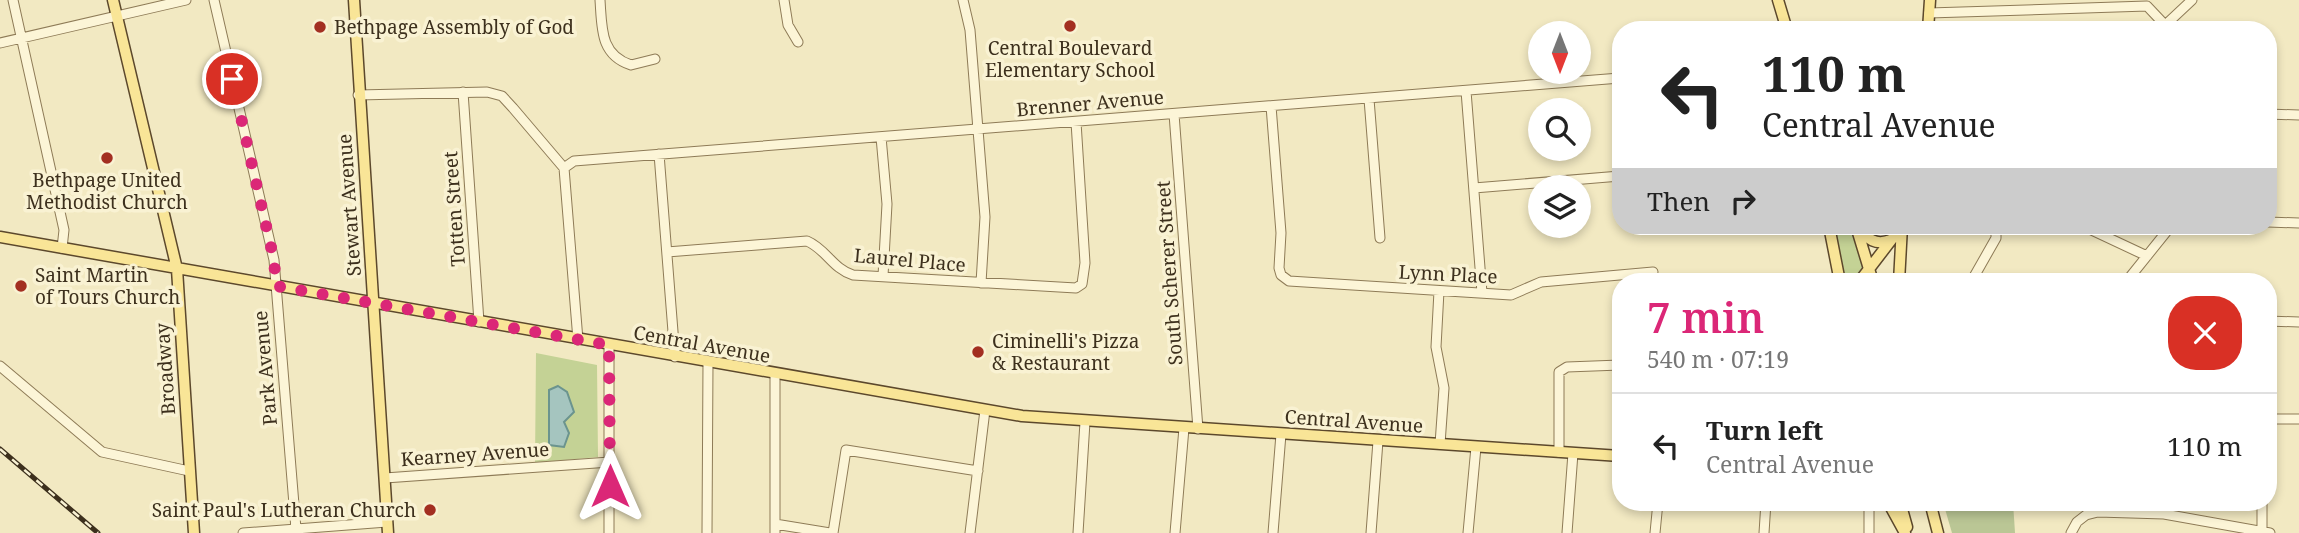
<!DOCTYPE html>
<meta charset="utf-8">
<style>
:root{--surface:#fff;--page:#f6f6f6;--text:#222;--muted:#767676;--line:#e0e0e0;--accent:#db2777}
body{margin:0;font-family:"Noto Serif",serif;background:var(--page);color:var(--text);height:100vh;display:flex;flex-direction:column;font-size:26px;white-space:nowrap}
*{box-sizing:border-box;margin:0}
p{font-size:23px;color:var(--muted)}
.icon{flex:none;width:38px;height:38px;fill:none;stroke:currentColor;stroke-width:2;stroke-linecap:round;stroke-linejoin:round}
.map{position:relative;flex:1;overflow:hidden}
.sheet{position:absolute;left:1612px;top:273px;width:665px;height:238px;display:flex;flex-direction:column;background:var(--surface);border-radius:28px;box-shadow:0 4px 10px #0003}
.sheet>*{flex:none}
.hud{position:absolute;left:1612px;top:21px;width:665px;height:214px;border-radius:28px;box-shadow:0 4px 10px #0003;background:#fff;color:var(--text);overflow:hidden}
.needle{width:46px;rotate:180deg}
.controls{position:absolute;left:1528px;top:21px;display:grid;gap:14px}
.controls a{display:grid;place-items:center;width:63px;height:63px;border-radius:50%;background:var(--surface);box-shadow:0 4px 10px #0003;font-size:35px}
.pin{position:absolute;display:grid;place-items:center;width:60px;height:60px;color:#fff;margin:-30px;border:4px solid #fff;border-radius:50%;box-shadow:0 2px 7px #0007}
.me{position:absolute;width:77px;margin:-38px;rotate:0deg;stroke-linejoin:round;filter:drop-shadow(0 0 5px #0008)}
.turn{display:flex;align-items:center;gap:24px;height:147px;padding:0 35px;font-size:32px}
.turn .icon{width:91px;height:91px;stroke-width:2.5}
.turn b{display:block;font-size:49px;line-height:60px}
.then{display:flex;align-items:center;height:66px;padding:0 35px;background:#0003;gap:14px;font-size:26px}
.round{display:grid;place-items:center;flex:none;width:74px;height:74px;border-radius:28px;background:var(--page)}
.overview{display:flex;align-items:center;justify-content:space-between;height:119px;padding:0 35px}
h1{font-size:42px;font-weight:600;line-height:52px;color:var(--accent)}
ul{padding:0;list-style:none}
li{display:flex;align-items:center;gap:21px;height:105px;padding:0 35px;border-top:2px solid var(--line)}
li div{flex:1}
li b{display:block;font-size:26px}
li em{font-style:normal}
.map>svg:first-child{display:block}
.green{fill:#c4d295}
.cemetery{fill:#bac695}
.water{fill:#a5c5bf;stroke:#6b948e;stroke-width:2}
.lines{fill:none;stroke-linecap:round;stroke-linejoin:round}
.minor-casing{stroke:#8e7b57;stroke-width:11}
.major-casing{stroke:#5c482c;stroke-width:13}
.minor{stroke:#fcf5d7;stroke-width:9}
.major{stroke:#f9e597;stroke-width:10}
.rail-casing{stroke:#3d301d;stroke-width:5}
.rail{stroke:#f9f2d3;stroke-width:2.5;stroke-dasharray:8;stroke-linecap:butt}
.route{stroke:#db2777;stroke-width:12;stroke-dasharray:0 21.6}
.poi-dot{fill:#a32f21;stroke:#f9f2d3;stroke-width:2.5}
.labels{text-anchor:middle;stroke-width:7;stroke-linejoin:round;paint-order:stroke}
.poi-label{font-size:19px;fill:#3d301d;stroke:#f9f2d3;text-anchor:start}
.street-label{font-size:19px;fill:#3d301d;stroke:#f9f2d3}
</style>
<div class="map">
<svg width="2299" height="533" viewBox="0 0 2299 533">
<rect width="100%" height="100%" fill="#f2e9c2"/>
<path class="green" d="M1834 226H1850L1863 266 1853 282 1845 281Z
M536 353 597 365 598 457 535 463Z"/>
<path class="cemetery" d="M1943 502H2013L2015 533H1952Z"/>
<path class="water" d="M558 386 567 392 574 412 564 422 569 433 564 447 549 445V390Z"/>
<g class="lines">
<g class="minor-casing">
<path id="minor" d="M13 0 64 230 62 248
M214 0 274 260 296 529
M600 0C602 28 600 55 631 65L655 59
M784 0 788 25 798 42
M963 0 970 30 985 217 981 283
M1929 13 2147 6 2165 25
M2160 30 2192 0
M0 43 186 0
M1466 91 1482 293
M463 92 479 322
M358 95 487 92 502 96 513 108 564 168 578 340
M1369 99 1380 238
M1271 106 1281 233 1279 268 1281 275 1289 281 1511 295 1541 282 1653 272
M1174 114 1198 429
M2268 114 2299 115
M881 137 887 204 883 276
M659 154 675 357
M564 168 574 161 1620 78
M1474 188 1620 176
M2268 222 2299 223
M2083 226 2147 256
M667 252 807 241C826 249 833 269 853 275L1076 288 1082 284 1085 263 1076 122
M1971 282 1996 238V226
M2126 282 2171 226
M1439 291 1436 347 1444 388 1440 444
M2268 321 2299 322
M609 345V533
M0 366 102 452 189 471
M2268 419H2299
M1559 452V372L1567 367 1620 365
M385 478 610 462
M775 524 830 533
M2262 532V502
M243 533 387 522
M707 533 708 363
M775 533V375
M833 533 846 450 978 471
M970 533 985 410
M1078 533 1085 422
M1175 533 1184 428
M1273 533 1281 434
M1371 533 1378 441
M1468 533 1476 447
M1567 533 1573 453
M1655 533 1658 502
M1764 533 1766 502
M1869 533V502
M2071 533 2077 522 2086 515 2098 512 2164 514 2270 533"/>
</g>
<g class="major-casing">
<path id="major" d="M113 0 177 269 194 533
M354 0 388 533
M1778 0 1787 30
M1928 30 1930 0
M1829 226 1840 282
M1856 226 1873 282
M1858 228C1868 239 1875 246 1891 240
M0 237 1022 416 1620 456
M1859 282 1902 226
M1899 282 1902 226
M1888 502 1905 533
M1900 502 1907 527
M1930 502 1938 533"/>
</g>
<use href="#minor" class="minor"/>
<use href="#major" class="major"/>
<g class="rail-casing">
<path id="rail" d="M0 449 98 533"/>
</g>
<use href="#rail" class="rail"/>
</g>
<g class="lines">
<path class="route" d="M232 79 274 260 276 286 609 345 610 486"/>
</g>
<g class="poi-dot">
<circle cx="1070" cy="26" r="7"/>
<circle cx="320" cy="27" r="7"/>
<circle cx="107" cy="158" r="7"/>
<circle cx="21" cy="286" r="7"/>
<circle cx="978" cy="352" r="7"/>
<circle cx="430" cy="510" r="7"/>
</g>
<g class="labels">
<g class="poi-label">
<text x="334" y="34">Bethpage Assembly of God</text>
<text x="1070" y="55" text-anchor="middle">Central Boulevard<tspan x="1070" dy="22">Elementary School</tspan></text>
<text x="107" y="187" text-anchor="middle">Bethpage United<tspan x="107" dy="22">Methodist Church</tspan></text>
<text x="35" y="282">Saint Martin<tspan x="35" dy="22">of Tours Church</tspan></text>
<text x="992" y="348">Ciminelli's Pizza<tspan x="992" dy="22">&amp; Restaurant</tspan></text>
<text x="416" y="517" text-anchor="end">Saint Paul's Lutheran Church</text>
</g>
<g class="street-label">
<text transform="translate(1090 103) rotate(-5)" y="7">Brenner Avenue</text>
<text transform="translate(349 205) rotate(-94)" y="7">Stewart Avenue</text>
<text transform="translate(454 209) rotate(-94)" y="7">Totten Street</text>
<text transform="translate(910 260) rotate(5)" y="7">Laurel Place</text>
<text transform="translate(1169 273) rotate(-94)" y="7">South Scherer Street</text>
<text transform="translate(1448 274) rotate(3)" y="7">Lynn Place</text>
<text transform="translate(702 344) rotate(10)" y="7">Central Avenue</text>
<text transform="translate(265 368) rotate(-95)" y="7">Park Avenue</text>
<text transform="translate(165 369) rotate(-94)" y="7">Broadway</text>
<text transform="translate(1354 421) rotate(4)" y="7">Central Avenue</text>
<text transform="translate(475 454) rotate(-4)" y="7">Kearney Avenue</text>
</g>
</g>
</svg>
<div class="controls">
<a><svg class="needle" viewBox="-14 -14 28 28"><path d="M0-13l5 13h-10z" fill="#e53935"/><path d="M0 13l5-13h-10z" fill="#767676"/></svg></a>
<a><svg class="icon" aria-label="search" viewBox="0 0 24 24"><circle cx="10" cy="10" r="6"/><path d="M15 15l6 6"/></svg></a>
<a><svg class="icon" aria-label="layers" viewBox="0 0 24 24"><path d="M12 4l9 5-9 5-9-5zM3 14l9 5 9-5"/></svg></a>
</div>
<div class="pin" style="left:232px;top:79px;background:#d93025"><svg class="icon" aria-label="arrive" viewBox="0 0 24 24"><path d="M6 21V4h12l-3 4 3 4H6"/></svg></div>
<svg class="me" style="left:610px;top:486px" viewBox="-20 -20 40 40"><path d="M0-17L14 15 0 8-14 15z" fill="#db2777" stroke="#fff" stroke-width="4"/></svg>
<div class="hud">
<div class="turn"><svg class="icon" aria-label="left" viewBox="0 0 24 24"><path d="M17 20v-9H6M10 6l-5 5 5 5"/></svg><div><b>110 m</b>Central Avenue</div></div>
<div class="then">Then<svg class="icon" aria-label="right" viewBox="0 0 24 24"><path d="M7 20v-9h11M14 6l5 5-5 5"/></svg></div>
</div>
<section class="sheet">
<div class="overview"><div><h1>7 min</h1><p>540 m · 07:19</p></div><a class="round" style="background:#d93025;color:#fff"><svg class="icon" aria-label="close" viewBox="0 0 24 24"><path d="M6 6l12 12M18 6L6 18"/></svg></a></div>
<ul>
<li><svg class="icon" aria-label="left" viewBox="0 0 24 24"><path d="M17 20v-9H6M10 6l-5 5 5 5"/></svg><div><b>Turn left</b><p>Central Avenue</p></div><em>110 m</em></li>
</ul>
</section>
</div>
